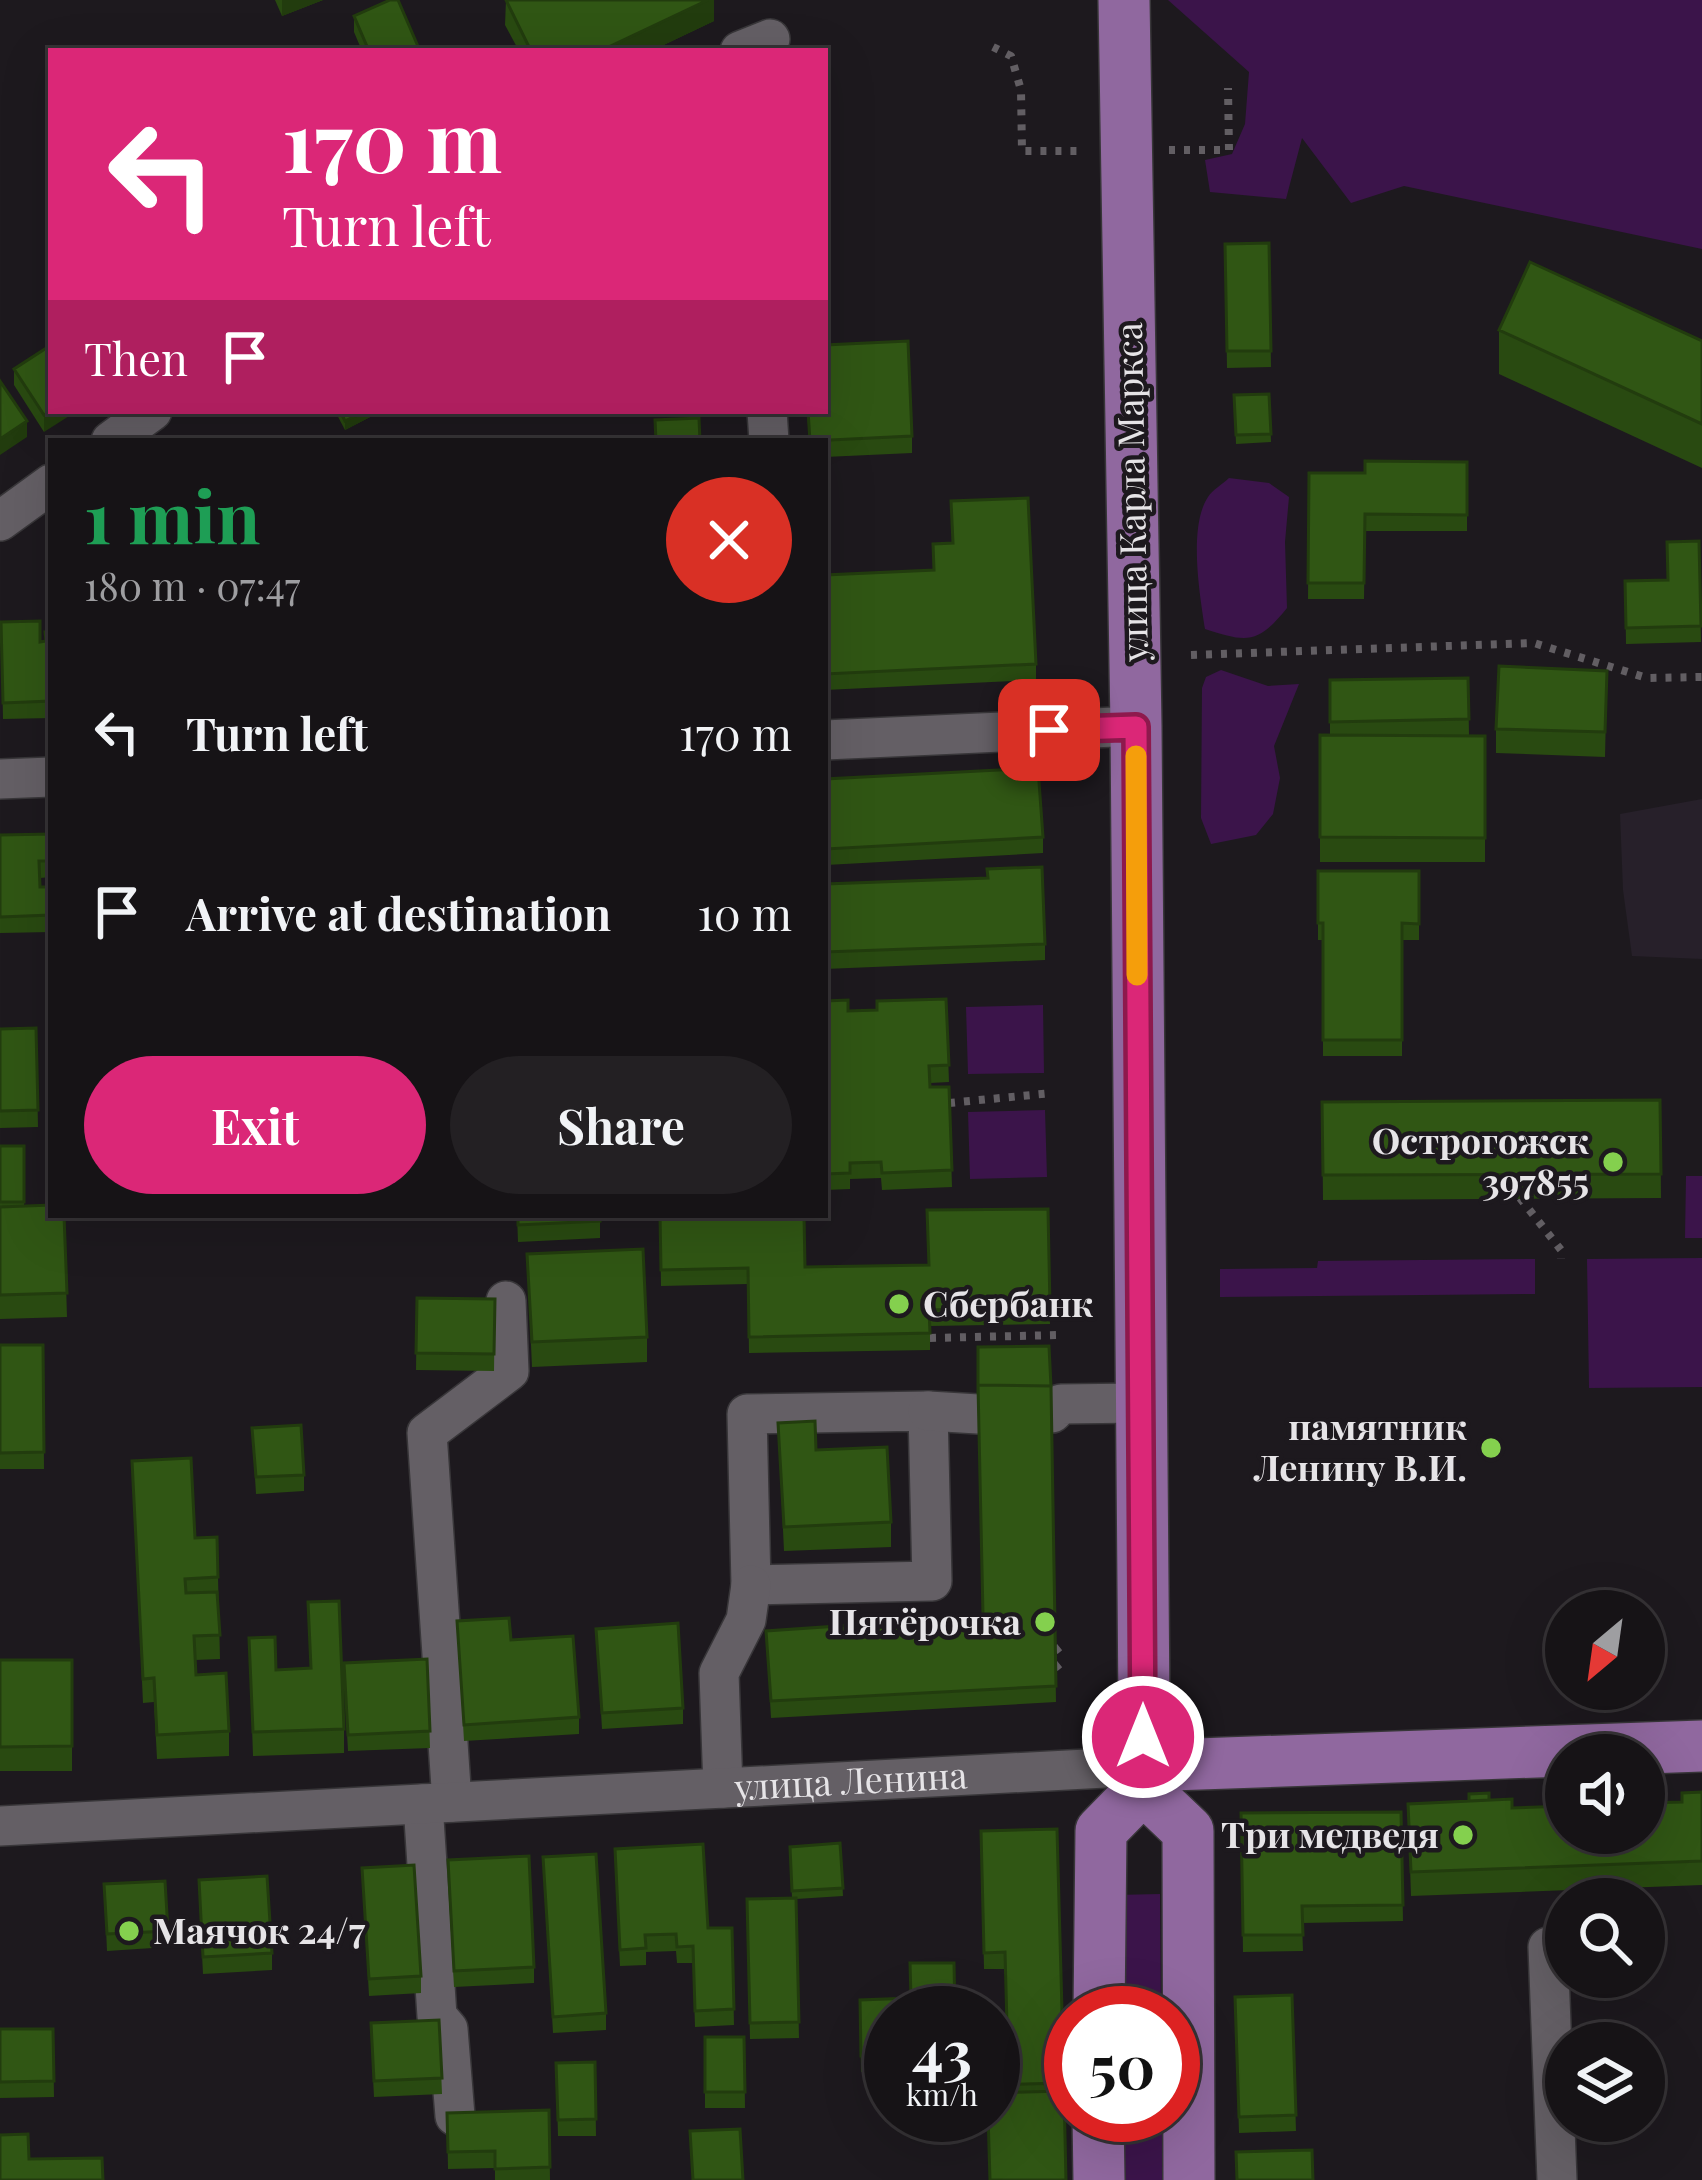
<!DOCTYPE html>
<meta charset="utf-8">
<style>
:root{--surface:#161316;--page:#232023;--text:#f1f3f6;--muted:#9e9ea1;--line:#353235;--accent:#db2777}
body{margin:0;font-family:"Playfair Display",serif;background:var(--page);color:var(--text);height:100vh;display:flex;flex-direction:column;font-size:45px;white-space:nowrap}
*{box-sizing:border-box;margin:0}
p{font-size:39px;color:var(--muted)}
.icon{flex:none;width:66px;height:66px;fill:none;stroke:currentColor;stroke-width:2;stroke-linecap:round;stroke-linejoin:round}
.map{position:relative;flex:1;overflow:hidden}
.sheet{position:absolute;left:48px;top:438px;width:780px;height:780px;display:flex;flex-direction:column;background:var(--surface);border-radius:0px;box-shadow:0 12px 48px #0002,0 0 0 3px var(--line)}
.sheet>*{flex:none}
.hud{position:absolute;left:48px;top:48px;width:780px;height:366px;border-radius:0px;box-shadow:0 12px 48px #0002,0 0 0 3px var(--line);background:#db2777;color:#fff;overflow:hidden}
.needle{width:78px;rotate:209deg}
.controls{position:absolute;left:1545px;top:1590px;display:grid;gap:24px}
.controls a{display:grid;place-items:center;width:120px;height:120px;border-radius:50%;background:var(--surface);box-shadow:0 12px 48px #0002,0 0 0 3px var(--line);font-size:60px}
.speed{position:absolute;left:864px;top:1986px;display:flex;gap:24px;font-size:60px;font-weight:700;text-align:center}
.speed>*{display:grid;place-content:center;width:156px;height:156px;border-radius:50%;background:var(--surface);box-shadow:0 12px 48px #0002,0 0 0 3px var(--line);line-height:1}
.speed small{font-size:30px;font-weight:400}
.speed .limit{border:18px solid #d22;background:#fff;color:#111}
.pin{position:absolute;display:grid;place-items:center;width:102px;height:102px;color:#fff;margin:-51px;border-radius:24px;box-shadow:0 6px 18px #0006}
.me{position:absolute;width:132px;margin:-66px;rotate:0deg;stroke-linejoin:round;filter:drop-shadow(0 0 9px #0008)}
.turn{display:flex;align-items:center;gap:42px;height:252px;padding:0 36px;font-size:54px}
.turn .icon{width:156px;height:156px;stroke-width:2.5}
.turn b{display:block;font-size:84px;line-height:102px}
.then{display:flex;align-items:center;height:114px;padding:0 36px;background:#0003;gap:24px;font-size:45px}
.round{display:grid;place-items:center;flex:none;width:126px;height:126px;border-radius:63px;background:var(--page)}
.head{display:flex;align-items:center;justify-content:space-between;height:204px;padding:0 36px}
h1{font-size:72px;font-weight:700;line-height:90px;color:#1e9e55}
.action{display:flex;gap:24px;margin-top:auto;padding:24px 36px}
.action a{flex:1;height:138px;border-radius:72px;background:var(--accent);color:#fff;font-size:48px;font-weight:700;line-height:138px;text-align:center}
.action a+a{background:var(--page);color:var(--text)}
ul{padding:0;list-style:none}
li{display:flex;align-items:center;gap:36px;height:180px;padding:0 36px}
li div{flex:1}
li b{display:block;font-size:45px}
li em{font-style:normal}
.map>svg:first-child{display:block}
.built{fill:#27202a}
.green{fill:#3b144a}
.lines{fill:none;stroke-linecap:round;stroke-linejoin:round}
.minor-casing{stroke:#383639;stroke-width:42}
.major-casing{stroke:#383639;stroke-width:54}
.path{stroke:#625e63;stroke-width:8;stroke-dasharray:6 9;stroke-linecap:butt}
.minor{stroke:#645f65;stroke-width:39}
.major{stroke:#90689f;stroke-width:51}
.wall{fill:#294a11}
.shaded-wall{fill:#223c0e}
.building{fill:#305614;stroke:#223c0e;stroke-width:3}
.route-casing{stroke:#8e194d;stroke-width:30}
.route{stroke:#db2777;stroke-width:21}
.slow{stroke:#f59e0b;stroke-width:21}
.poi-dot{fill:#84d04e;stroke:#1d191e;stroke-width:4.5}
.labels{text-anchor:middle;stroke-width:9;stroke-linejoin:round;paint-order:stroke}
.street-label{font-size:36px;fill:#e6e4e7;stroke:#1d191e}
.poi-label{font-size:36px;font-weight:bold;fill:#e6e4e7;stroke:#1d191e;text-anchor:end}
</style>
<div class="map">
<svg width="1702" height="2180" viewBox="0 0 1702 2180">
<rect width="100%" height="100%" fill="#1d191e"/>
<path class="built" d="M1702 799V959L1632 956 1623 890 1620 814Z"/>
<path class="green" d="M1168 0H1702V249L1404 186 1351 203 1302 138 1286 199 1210 192 1205 160 1232 154 1245 124 1249 72Z
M1229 478 1269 483 1289 497 1285 542 1287 608C1258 644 1248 643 1205 629 1200 596 1188 527 1208 497 1212 490 1223 484 1229 478Z
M1221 670 1268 686 1299 684 1274 746 1280 778 1273 814 1256 835 1211 844 1201 818 1202 688 1206 677Z
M1043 1005 1044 1073 968 1074 966 1007Z
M1045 1110 1047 1177 970 1179 968 1112Z
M1686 1176H1702V1238H1685Z
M1702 1258V1387L1589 1388 1587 1259Z
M1535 1259V1294L1220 1297V1269L1317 1268 1318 1261Z
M1160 1894 1161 2013H1116L1115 1895Z
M1117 2115H1162L1163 2180H1118Z"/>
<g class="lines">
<g class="minor-casing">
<g id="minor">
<path d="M740 51 770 39"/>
<path d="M767 411 769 441"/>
<path d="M111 441 152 411"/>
<path d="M0 521 51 484"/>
<path d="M825 740 1136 726"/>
<path d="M0 779 51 777"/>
<path d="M928 1411 932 1581 751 1585 747 1414Z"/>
<path d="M928 1411 978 1414"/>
<path d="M1052 1413 1061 1404 1140 1403"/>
<path d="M723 1788 719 1673 746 1620 751 1585"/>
<path d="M452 1802 427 1433 509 1371 506 1301"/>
<path d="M423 1804 437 2016 448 2029 455 2116"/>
<path id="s1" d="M0 1826 1143 1766"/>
<path d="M1548 1947 1557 2180"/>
</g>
</g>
<g class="major-casing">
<path id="major" d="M1143 1766 1702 1746
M1143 1788 1188 1831 1189 2180
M1099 2013 1101 1831 1143 1788 1144 1708 1136 726 1124 0
M1098 2115 1099 2180"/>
</g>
<path class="path" d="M993 47 1011 56 1021 90 1022 151H1083
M1169 150H1229L1228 88
M1191 655 1534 643 1647 678 1702 677
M949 1103 1052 1093
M1520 1198 1561 1250V1259
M930 1338 1060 1335
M1055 1651 1066 1642
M1055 1668 1066 1659"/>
<use href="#minor" class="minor"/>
<use href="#major" class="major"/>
</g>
<path class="wall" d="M275 0H323L282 16Z
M506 0H714V21L651 51H519L505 25Z
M354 16 420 51H362L354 32Z
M1269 243 1271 367 1227 368 1225 244Z
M1499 330 1702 341V468L1499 374Z
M51 345 44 432 14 385V369Z
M1269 394 1271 442 1236 444 1234 395Z
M335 411H372V416L345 430Z
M807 411H825L912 436V453L825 457V441H809Z
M1467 462V531H1365L1364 599H1308L1309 473H1365Z
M1699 541 1701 642 1626 644 1625 581 1668 580Z
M825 575 1036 664V680L825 690Z
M1 622 40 642 46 641 51 632V718L3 719Z
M1607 671 1605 757 1496 753V729Z
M1468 678 1469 735 1485 736V862H1320V735H1330V680Z
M825 779 1043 837V853L826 865Z
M51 834V877L40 878V887H51V932L0 933V835Z
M1318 871H1419V940H1402V1056H1323V940H1318Z
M825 884 1045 944V960L825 969Z
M946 999 949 1082 930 1083V1087H949L952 1187 882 1190 881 1178 850 1179V1189L825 1190V1001L848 1011 877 1010Z
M36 1028 38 1127 0 1128V1029Z
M1660 1100 1661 1198 1323 1200 1322 1102Z
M0 1146H24V1206L64 1215 67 1317 0 1319Z
M1048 1209 1050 1324 930 1326V1350L749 1353 748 1284 661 1286 660 1215 805 1267 928 1265Z
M517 1215H600V1238L518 1242Z
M527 1254 647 1337V1362L532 1367Z
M417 1298 495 1299 494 1371 416 1370Z
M0 1345H43L44 1469H0Z
M1051 1386 1056 1702 771 1718 766 1631 983 1617Z
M778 1423 816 1450 891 1522V1547L784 1551Z
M252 1428 304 1475V1491L256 1494Z
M132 1461 195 1538 218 1577 220 1659 195 1660 196 1675 229 1731V1756L157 1759 154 1702 143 1703Z
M457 1621 511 1640 579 1717V1734L464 1741Z
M596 1629 683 1708V1724L602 1729Z
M249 1638 276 1670 344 1729V1753L253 1756Z
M427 1659 430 1748 348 1751 344 1679Z
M0 1660H72V1771H0Z
M1702 1792V1885L1411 1896 1408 1804 1489 1800 1512 1808 1682 1802Z
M1401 1812 1403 1921 1302 1923 1303 1951 1243 1952 1241 1813Z
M1057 1829 1066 2180 993 2115V2026H1006L1005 1969H984L981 1831Z
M840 1843 843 1896 796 1899 799 2038 750 2039 747 1899 792 1898 790 1847Z
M543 1857 606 2013V2030L553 2033Z
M615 1865 708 1928H732L734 2025 695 2027 693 1963H677L676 1951 646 1952V1965L620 1966Z
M362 1868 421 1976V1993L369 1996Z
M448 1877 534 1967V1983L454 1987Z
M104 1884 168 1931V1947L107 1951Z
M199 1896 272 1953V1970L203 1974Z
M1292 1995 1296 2131 1239 2133 1235 1997Z
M860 2000 891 2013V2072H861Z
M439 2020 442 2094 374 2097 371 2040Z
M0 2029H53L54 2097 0 2098Z
M705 2037H744L745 2108H705Z
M595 2062 596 2136H558L556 2063Z
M549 2110 550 2180H495V2168L448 2169 447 2113Z"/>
<path class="shaded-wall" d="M282 0H323L282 16Z
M708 0H714V21L651 51H600Z
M51 411H77L44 432V415Z
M365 411H372V416L345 430V421Z
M27 421V437L0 455V439Z"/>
<path class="building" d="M390 0H398L420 51H369L354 16Z
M506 0H708L600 51H531Z
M1269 243 1271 351H1227L1225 244Z
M1530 262 1702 341V424L1499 330Z
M908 341 912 436 810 441 808 411H825V345Z
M51 345V411L44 415 14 369Z
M0 381 27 421 0 439Z
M1269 394 1271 434 1236 435 1234 395Z
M340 411H365L345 421Z
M699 418 700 441H656L655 420Z
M1365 461 1467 462V515L1365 514 1364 583H1308L1309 473H1365Z
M1028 498 1036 664 825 674V575L934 570 933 544 953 543 951 501Z
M1699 541 1701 626 1626 628 1625 581 1668 580 1667 542Z
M40 621V642L46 641 45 632H51V701L3 703 1 622Z
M1499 666 1607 671 1605 732 1496 729Z
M1468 678 1469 719 1330 722V680Z
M1320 735 1485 736V838L1320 837Z
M1038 768 1043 837 826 849 825 779Z
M51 834V861H39L40 887H51V915L0 917V835Z
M1042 867 1045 944 825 952V884L988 878 987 869Z
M1318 871H1419V924L1402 923V1040H1323V923H1318Z
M946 999 949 1065 929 1066 930 1087H949L952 1170 882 1173 881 1162 850 1163V1173L825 1174V1001L848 1000V1011L877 1010V1001Z
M36 1028 38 1110 0 1111V1029Z
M1660 1100 1661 1174 1323 1175 1322 1102Z
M0 1146H24V1202H0Z
M51 1205V1215H64L67 1293 0 1295V1207Z
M1048 1209 1050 1307 929 1310 930 1333 749 1337 748 1268 661 1270 660 1215H804L805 1267 929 1265 927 1210Z
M518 1215H600V1221L518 1225Z
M643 1249 647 1337 532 1342 527 1254Z
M417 1298 495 1299 494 1354 416 1353Z
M0 1345H43L44 1452 0 1453Z
M1049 1346 1051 1386 978 1385V1394V1347Z
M978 1385 1051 1386 1056 1686 771 1701 766 1631 983 1616Z
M815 1421 816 1450 887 1447 891 1522 784 1527 778 1423Z
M301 1425 304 1475 256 1477 252 1428Z
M191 1458 195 1538 217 1537 218 1577 185 1579 186 1593 217 1592 220 1635 194 1636 196 1675 226 1673 229 1731 157 1735 154 1678 143 1679 132 1461Z
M339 1601 344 1729 253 1732 249 1638 275 1637 276 1670 311 1668 308 1602Z
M509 1618 511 1640 573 1636 579 1717 464 1725 457 1621Z
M678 1623 683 1708 602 1713 596 1629Z
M427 1659 430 1731 348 1735 344 1663Z
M0 1660H72V1746L0 1747Z
M1702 1792V1861L1411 1872 1408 1804 1512 1799V1808L1566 1806V1833H1644V1803L1682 1802V1793Z
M1489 1793V1800L1469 1801V1794Z
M1401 1812 1403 1905 1302 1906 1303 1935H1243L1241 1813Z
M1057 1829 1064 2083 993 2085V2026H1007L1005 1952 984 1953 981 1831Z
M840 1843 843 1888 792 1891 790 1847Z
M703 1844 708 1928H732L734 2009 695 2011 693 1946 677 1947 676 1934 645 1935 646 1948 620 1950 615 1849Z
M596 1854 606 2013 553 2017 543 1857Z
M529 1856 534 1967 454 1971 448 1860Z
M414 1865 421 1976 369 1979 362 1868Z
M267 1876 272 1953 203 1957 199 1880Z
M165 1881 168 1931 107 1934 104 1884Z
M796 1898 799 2022 750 2023 747 1899Z
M910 1963H954L955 2013H891V2056H861L860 2000 911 1998Z
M1292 1995 1296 2115 1239 2117 1235 1997Z
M439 2020 442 2078 374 2081 371 2023Z
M0 2029H53L54 2081 0 2082Z
M705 2037H744L745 2092H705Z
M595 2062 596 2119 558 2120 556 2063Z
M1064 2091 1066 2180H990L988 2115H993V2093Z
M549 2110 550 2167 495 2169V2151L448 2152 447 2113Z
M740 2129 743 2180H693L690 2131Z
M28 2134 29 2159 102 2158 103 2180H0V2135Z
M1312 2150 1313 2180H1237L1236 2152Z"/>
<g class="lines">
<g class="route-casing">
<path id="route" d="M1049 730 1136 727 1143 1737"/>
</g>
<use href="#route" class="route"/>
<path class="slow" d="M1136 756 1137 975"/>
</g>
<g class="poi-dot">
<circle cx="1613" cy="1162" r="12"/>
<circle cx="899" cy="1304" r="12"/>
<circle cx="1491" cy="1448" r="12"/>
<circle cx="1045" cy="1622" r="12"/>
<circle cx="1463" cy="1835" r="12"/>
<circle cx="129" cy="1931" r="12"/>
</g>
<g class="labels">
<g class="street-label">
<text transform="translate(1132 492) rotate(-91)" y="13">улица Карла Маркса</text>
<text dy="13" stroke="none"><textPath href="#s1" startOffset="852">улица Ленина</textPath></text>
</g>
<g class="poi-label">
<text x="1589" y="1154">Острогожск<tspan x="1589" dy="41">397855</tspan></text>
<text x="923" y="1317" text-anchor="start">Сбербанк</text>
<text x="1467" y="1440">памятник<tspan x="1467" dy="41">Ленину В.И.</tspan></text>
<text x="1021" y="1635">Пятёрочка</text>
<text x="1439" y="1848">Три медведя</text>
<text x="153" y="1944" text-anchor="start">Маячок 24/7</text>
</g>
</g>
</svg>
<div class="controls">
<a><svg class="needle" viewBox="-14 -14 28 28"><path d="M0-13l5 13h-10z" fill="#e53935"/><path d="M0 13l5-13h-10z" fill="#9e9ea1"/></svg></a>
<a><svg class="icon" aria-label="sound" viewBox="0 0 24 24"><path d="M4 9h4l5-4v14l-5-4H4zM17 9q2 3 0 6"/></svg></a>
<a><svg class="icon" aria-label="search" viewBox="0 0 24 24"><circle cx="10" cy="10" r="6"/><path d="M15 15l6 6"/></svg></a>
<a><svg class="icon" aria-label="layers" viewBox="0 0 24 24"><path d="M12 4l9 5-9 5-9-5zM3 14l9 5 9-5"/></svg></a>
</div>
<div class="speed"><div>43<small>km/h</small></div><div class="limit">50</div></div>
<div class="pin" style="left:1049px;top:730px;background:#d93025"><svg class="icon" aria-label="arrive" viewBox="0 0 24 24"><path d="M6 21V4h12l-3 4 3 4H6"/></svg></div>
<svg class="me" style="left:1143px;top:1737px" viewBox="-20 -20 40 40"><circle r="17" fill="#db2777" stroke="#fff" stroke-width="3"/><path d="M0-11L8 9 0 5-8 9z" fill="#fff"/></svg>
<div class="hud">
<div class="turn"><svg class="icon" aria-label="left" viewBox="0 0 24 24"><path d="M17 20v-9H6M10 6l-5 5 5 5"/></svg><div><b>170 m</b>Turn left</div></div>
<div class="then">Then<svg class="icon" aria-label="arrive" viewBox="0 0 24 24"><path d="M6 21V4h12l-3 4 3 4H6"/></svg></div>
</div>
<section class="sheet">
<div class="head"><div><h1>1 min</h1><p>180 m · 07:47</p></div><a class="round" style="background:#d93025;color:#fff"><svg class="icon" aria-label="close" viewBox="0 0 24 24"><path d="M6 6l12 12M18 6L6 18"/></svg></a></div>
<ul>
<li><svg class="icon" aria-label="left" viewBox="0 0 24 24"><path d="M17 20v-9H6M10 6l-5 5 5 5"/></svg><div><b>Turn left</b></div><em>170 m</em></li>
<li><svg class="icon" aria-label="arrive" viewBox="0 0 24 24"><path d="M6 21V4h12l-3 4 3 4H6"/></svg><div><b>Arrive at destination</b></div><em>10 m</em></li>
</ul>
<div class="action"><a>Exit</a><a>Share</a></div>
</section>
</div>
